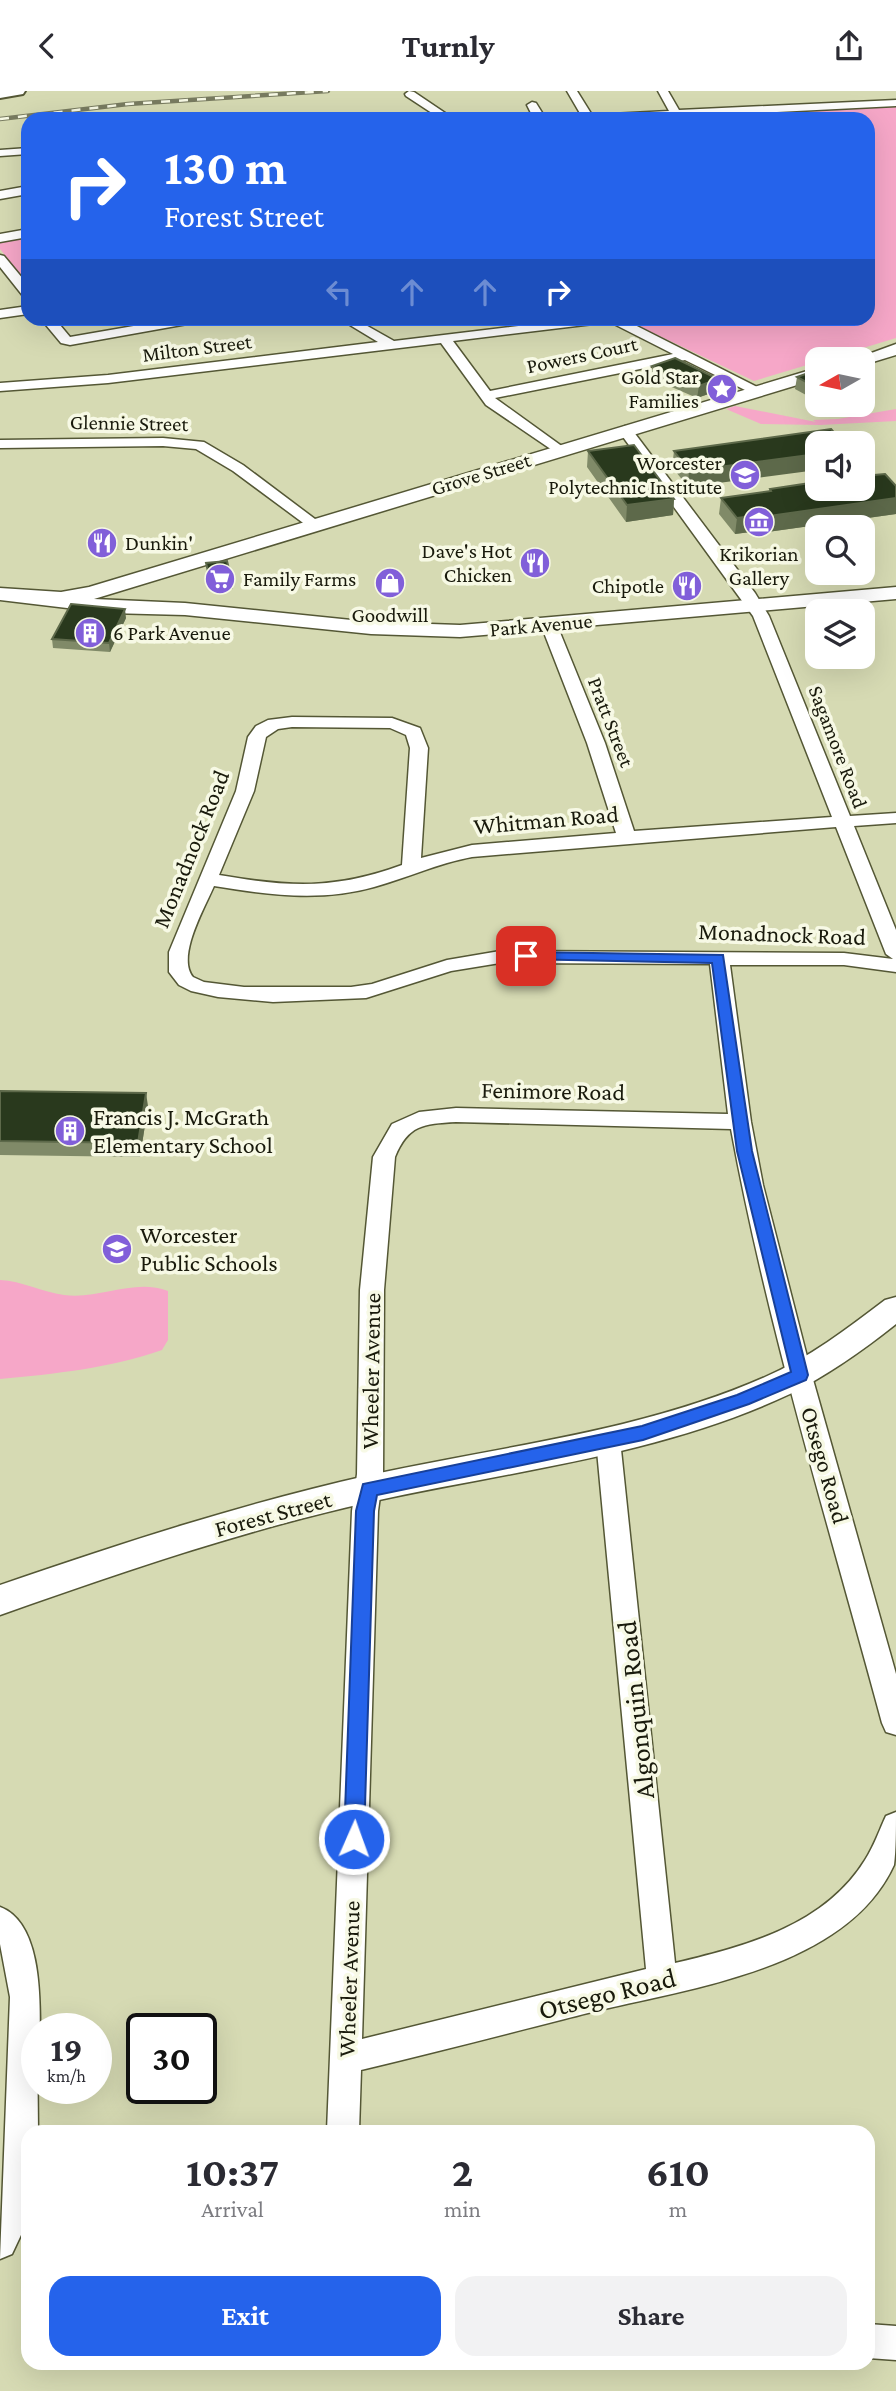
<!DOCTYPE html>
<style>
:root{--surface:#fff;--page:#f2f2f3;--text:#2b2b33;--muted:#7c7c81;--accent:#2563eb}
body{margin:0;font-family:"Crimson Pro",serif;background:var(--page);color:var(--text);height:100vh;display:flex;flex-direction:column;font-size:26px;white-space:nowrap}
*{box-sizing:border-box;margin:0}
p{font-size:23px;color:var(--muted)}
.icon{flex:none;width:38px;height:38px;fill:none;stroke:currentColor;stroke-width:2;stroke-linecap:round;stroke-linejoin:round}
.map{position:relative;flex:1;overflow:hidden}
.side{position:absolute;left:21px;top:2034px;width:854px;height:245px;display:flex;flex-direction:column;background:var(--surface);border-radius:21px;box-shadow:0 7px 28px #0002}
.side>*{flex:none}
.banner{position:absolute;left:21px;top:21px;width:854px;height:214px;border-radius:21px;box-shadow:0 7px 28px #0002;background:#2563eb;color:#fff;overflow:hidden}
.needle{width:46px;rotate:261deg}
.tools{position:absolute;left:805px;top:256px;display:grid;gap:14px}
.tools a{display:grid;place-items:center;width:70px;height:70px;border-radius:14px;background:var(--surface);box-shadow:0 7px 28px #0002;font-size:35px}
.speed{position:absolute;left:21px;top:1922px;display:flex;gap:14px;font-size:35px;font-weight:700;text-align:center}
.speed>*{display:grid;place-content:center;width:91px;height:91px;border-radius:50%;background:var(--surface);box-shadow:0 7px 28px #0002;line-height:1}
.speed small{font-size:18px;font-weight:400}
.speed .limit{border:4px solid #111;border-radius:10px;background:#fff;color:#111}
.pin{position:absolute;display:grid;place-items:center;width:60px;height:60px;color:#fff;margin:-30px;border-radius:14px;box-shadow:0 4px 10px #0006}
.me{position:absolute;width:77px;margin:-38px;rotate:2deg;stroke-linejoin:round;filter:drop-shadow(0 0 5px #0008)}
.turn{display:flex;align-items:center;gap:24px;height:147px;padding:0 28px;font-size:32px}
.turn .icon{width:91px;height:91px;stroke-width:2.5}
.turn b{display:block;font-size:49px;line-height:60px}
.lanes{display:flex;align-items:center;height:66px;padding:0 28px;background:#0003;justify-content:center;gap:35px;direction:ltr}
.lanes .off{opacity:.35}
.eta{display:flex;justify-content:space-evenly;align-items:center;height:119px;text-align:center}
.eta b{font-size:42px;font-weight:700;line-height:49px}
.action{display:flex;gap:14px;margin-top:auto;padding:14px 28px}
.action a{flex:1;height:80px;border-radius:21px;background:var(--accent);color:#fff;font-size:28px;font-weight:700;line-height:80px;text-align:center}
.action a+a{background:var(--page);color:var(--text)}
header{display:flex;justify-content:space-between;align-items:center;height:91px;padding:0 28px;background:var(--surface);font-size:32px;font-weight:700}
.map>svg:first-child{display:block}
.green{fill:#f6a7c8}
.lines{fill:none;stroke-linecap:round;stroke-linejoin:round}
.minor-casing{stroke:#545735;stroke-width:3}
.major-casing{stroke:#545735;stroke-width:3}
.highway-casing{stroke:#545735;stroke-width:4}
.minor{fill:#fff;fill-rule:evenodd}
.major{fill:#fff;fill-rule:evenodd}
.highway{fill:#fff;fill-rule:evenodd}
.rail-casing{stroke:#787b60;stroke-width:4.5}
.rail{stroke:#f7f9e5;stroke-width:2.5;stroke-dasharray:9;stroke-linecap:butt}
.wall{fill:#808a68}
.shaded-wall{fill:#5d694a}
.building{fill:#29391d;stroke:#5d694a;stroke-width:2}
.route{fill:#2563eb;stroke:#184099;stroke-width:2}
.labels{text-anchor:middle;stroke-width:7;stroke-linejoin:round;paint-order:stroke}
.far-street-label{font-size:21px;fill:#191a0c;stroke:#f7f9e5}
.far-poi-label{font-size:21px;fill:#191a0c;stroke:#f7f9e5;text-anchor:end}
.street-label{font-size:24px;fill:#191a0c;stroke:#f7f9e5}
.poi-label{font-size:24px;fill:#191a0c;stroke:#f7f9e5;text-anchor:start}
.near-street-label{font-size:28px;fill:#191a0c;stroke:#f7f9e5}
</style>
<header><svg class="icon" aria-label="back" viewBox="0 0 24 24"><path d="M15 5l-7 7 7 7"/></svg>Turnly<svg class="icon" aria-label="share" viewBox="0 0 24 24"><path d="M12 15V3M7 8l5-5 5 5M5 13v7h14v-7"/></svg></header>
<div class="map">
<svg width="896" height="2300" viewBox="0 0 896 2300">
<rect width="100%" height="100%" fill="#d6dab3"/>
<path class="green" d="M896 16V247L827 268H817V271L754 290 624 228H868V28H665Z
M28 144V194L0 158V149Z
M735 315 816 331 813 329 838 328 896 318V330L820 334 761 333 726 318Z
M0 1189C22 1190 42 1201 64 1204 99 1209 134 1187 168 1200V1249L162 1259C110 1277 55 1283 0 1288Z"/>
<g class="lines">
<g class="minor-casing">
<path id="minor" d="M409 0 414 1 454 28H441L406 5 405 3Z
M567 0H577L592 24 669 20 658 0H668L679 19 896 9V15L638 28H565L581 24Z
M532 11 536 12 546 28H534L527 14Z
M28 57V63L0 65V59Z
M28 95V103L0 108V100Z
M28 138V146L0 151V143Z
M0 164 4 165 28 194V206L23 205 0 176Z
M28 215V223L0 227V219Z
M41 228H55L70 246 174 228H200L193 232 70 254 61 252Z
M340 228H355L394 250 577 228H623L765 300 758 304 753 303 685 269 495 307 563 356 565 359 558 363 486 314 441 252 108 292 0 300V292L108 284 378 251ZM610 231 673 263 490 300 453 250Z
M625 335 630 336 755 502 769 525 850 725 896 722V732L854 735 896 839V881L844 874H730L751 1031 763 1094 812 1285 896 1583V1644L886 1641 882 1632C829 1435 768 1239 731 1038L456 1031C423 1033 408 1034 395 1066L384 1199 383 1383 378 1420 362 1948 646 1878 596 1349 599 1342 608 1339 617 1342 620 1349 675 1872C746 1855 824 1835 865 1769 874 1755 879 1740 886 1725L896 1721C896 1736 896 1760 894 1774 846 1879 688 1897 588 1922 513 1941 437 1961 361 1979L359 2040H327L352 1420 357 1383 360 1199 373 1066 392 1033 419 1021 456 1017 728 1023 710 873 500 872 451 880 366 907 273 911 218 906 191 900 179 894 169 881V861L236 700 248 646 256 635 268 629 292 626 392 627 420 637 428 657 421 767 472 754 616 742 587 652 541 534 549 529 557 534 605 652 634 740 832 726 753 525 618 339ZM292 636 390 637 406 644 410 657 402 774C334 799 289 796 219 784L254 700 266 646 278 638ZM836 736 886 863 893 868 844 862 500 860 447 869 372 893 351 896H244L204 891 193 886C176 866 205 816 214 795 268 804 321 811 374 796 407 787 438 772 472 766Z
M163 347 204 351 243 374 323 434 320 437H310L233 380 196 358 163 355 0 357V349Z
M0 1816C40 1831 40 1901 40 1937H37L38 2040H28V2129L12 2163 0 2168 10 1906 0 1853Z
M868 2233 896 2235V2269L868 2267Z"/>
</g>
<g class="major-casing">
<path id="major" d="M896 253V264L863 274V268H855Z
M817 277V288L94 508 185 512 371 531 460 534 896 496V508L460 546 371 543 185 524 109 522 0 509V497L61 501 89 496Z
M896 1206V1233C862 1260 828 1284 790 1303 658 1365 510 1380 370 1411 244 1439 122 1481 0 1524V1494C122 1452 245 1412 370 1384 503 1355 640 1341 765 1286 809 1267 847 1238 885 1209Z"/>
</g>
<g class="highway-casing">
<path id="highway" d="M0 0H25L23 3 0 7Z"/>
</g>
<use href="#minor" class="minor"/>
<use href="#major" class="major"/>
<use href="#highway" class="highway"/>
<g class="rail-casing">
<path id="rail" d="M0 28 128 13 328 0"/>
</g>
<use href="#rail" class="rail"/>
</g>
<path class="wall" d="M652 275 717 300 697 307 651 287Z
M817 280V310L795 298 797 286Z
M831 338 688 396 672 376 674 360Z
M588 360 674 408 673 424 626 431 587 376Z
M896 395V423L760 442 758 440 735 443 719 423 721 407 769 400 770 398Z
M206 472 232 490 233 498 212 500 207 481Z
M126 527 110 561 53 557 52 548Z
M0 1000 148 1015 140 1066 0 1064Z"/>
<path class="shaded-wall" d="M718 288 717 300 697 307 699 295Z
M817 363V379L688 396 689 380Z
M896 407V423L760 442 762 426Z
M674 408 673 424 626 431 627 414Z
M760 424 758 440 735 443 737 427Z
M125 518 126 527 110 561 109 552Z
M146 1002 148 1015 140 1066 138 1052Z"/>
<path class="building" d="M675 267 718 288 699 295 652 275Z
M817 279V297L797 286Z
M831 338 843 352H817V363L689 380 674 360Z
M634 354 674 408 627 414 588 360Z
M885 383 896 395V407L762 426 760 424 737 427 721 407 771 400 770 398 817 391V397H863V385Z
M227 470 232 490 211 492 206 472Z
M71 513 125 518 109 552 52 548Z
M0 1000 146 1002 138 1052 0 1050Z"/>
<path class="route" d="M526 861 723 864 752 1060 808 1284 806 1289 749 1313 643 1349 377 1404 374 1420 364 1748 361 1755 354 1757 346 1755 344 1748 356 1420 363 1393 642 1335 737 1304 791 1281 737 1060 712 872 521 868 519 865Z"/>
<defs>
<g id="sight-disc" transform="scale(1.575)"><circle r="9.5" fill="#815fd9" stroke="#f7f9e5"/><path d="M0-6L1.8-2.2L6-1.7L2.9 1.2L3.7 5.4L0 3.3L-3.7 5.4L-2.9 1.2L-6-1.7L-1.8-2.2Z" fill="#fff"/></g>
<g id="university-disc" transform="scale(1.575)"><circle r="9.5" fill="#815fd9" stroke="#f7f9e5"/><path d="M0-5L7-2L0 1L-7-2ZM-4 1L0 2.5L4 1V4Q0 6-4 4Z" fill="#fff"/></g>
<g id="museum-disc" transform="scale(1.575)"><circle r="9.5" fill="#815fd9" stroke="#f7f9e5"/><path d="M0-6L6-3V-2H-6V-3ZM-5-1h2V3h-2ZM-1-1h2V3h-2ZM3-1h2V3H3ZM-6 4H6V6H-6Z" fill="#fff"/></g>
<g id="restaurant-disc" transform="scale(1.575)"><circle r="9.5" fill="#815fd9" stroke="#f7f9e5"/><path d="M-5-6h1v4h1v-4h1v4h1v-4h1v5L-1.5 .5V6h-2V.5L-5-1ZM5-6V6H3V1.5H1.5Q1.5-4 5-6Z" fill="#fff"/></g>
<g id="supermarket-disc" transform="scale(1.575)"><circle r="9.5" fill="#815fd9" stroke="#f7f9e5"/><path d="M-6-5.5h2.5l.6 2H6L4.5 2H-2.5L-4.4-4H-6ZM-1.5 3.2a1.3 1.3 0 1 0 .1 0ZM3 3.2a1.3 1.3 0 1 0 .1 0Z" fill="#fff"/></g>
<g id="shop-disc" transform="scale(1.575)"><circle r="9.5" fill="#815fd9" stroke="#f7f9e5"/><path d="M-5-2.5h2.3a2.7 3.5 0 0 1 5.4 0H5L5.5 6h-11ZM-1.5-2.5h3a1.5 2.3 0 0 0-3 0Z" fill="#fff"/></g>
<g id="building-disc" transform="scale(1.575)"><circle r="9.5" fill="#815fd9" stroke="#f7f9e5"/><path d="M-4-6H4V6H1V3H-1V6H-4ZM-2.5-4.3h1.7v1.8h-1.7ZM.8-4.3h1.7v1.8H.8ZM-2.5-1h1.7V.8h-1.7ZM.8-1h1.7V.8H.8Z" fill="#fff"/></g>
<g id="school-disc" transform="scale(1.575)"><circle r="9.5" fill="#815fd9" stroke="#f7f9e5"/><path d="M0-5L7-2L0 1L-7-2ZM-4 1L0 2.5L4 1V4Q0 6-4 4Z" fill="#fff"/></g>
</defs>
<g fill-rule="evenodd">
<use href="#sight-disc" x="722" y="298"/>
<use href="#university-disc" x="745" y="384"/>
<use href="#museum-disc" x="759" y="431"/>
<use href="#restaurant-disc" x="102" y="452"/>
<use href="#restaurant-disc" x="535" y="472"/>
<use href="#supermarket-disc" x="220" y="488"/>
<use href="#shop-disc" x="390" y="492"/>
<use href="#restaurant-disc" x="687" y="495"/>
<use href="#building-disc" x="90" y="542"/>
<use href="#building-disc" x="70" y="1040"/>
<use href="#school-disc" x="117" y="1158"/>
</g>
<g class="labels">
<g class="far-street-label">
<text transform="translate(197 257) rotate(-7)" y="7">Milton Street</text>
<text transform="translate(582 264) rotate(-12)" y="7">Powers Court</text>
<text transform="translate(129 332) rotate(1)" y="7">Glennie Street</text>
<text transform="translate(481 383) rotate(-17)" y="7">Grove Street</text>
<text transform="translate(541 534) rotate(-5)" y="7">Park Avenue</text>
<text transform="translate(611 631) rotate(69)" y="7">Pratt Street</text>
<text transform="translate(838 656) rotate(69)" y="7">Sagamore Road</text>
</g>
<g class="far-poi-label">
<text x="699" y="293">Gold Star<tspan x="699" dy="24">Families</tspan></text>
<text x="722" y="379">Worcester<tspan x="722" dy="24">Polytechnic Institute</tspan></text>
<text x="125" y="459" text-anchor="start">Dunkin'</text>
<text x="512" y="467">Dave's Hot<tspan x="512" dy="24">Chicken</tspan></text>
<text x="759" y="470" text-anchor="middle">Krikorian<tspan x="759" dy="24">Gallery</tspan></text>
<text x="243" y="495" text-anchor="start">Family Farms</text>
<text x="664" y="502">Chipotle</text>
<text x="390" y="531" text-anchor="middle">Goodwill</text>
<text x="113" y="549" text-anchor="start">6 Park Avenue</text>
</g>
<g class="street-label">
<text transform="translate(546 729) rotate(-5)" y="8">Whitman Road</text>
<text transform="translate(191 758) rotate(-68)" y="8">Monadnock Road</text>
<text transform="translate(782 843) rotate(2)" y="8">Monadnock Road</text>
<text transform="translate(553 1000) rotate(1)" y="8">Fenimore Road</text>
<text transform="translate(371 1280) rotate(-89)" y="8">Wheeler Avenue</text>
<text transform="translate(825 1374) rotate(74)" y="8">Otsego Road</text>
<text transform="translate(273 1423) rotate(-15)" y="8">Forest Street</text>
<text transform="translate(349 1888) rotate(-88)" y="8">Wheeler Avenue</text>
</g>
<g class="poi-label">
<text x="93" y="1034">Francis J. McGrath<tspan x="93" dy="28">Elementary School</tspan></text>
<text x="140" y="1152">Worcester<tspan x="140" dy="28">Public Schools</tspan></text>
</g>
<g class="near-street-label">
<text transform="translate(635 1619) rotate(-96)" y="10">Algonquin Road</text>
<text transform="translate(607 1902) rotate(-14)" y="10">Otsego Road</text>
</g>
</g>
</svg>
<div class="tools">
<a><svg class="needle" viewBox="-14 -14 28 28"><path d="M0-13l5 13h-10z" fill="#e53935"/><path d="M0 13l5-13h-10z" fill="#7c7c81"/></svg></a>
<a><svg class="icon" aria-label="sound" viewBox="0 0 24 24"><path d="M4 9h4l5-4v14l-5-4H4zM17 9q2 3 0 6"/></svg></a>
<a><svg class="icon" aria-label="search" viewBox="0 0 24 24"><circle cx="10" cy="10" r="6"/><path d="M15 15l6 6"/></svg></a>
<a><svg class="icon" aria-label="layers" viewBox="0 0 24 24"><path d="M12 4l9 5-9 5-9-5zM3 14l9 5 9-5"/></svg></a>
</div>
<div class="speed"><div>19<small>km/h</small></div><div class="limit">30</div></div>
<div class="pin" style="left:526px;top:865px;background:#d93025"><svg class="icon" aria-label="arrive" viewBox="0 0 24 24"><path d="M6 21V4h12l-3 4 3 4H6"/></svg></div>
<svg class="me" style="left:354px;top:1748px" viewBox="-20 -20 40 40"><circle r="17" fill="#2563eb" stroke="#fff" stroke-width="3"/><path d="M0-11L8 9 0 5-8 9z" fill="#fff"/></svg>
<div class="banner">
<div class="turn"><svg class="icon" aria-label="right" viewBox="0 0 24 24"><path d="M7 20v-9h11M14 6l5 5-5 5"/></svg><div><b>130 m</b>Forest Street</div></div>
<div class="lanes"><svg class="icon off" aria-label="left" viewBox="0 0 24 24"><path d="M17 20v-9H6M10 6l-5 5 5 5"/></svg><svg class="icon off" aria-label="ahead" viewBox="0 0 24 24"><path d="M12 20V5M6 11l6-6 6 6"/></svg><svg class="icon off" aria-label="ahead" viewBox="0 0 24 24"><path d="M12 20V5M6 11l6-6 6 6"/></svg><svg class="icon" aria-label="right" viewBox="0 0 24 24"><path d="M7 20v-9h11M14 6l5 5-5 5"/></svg></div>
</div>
<section class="side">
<div class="eta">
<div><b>10:37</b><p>Arrival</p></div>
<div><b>2</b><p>min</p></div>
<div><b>610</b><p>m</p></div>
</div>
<div class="action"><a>Exit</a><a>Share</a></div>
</section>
</div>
